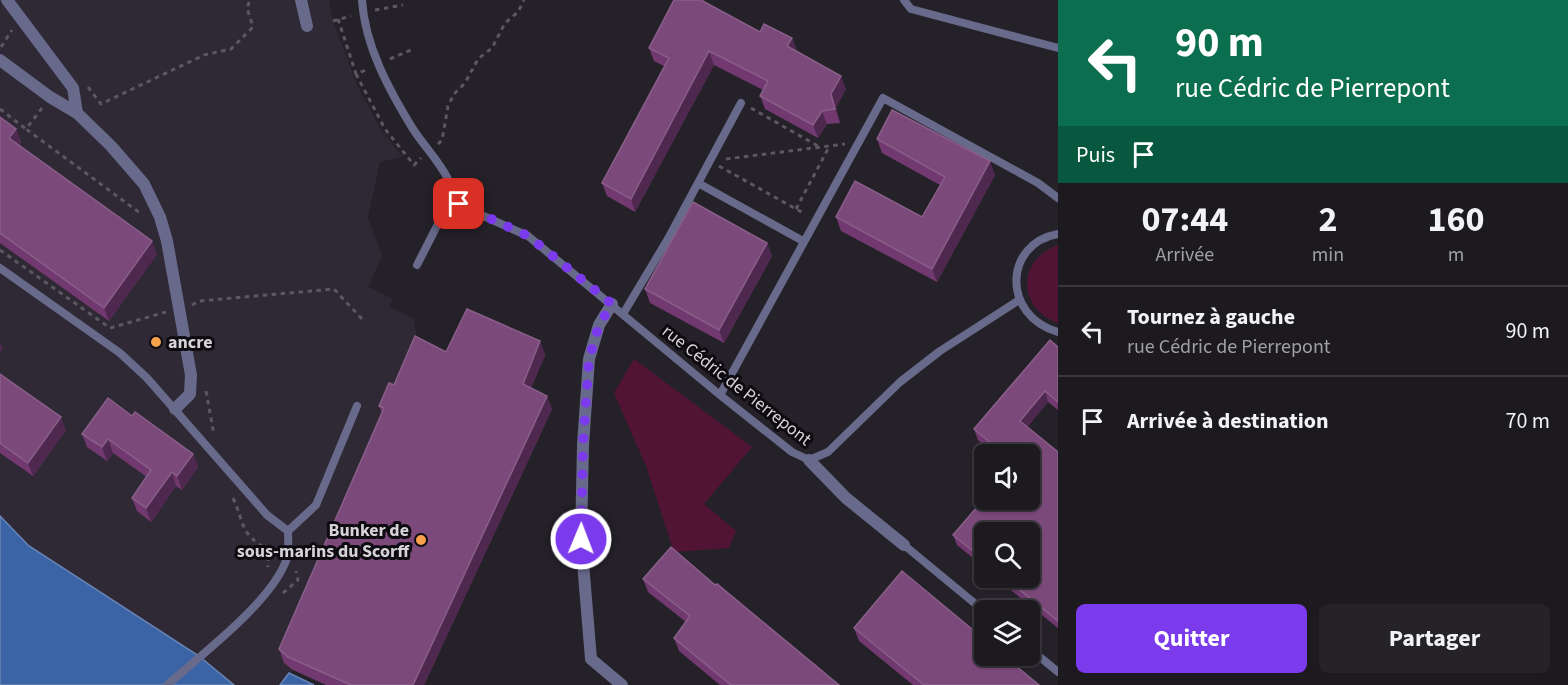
<!DOCTYPE html>
<html lang="fr">
<meta charset="utf-8">
<style>
:root{--surface:#1c191f;--page:#252228;--text:#f1f3f6;--muted:#a0a0a4;--line:#3a383d;--accent:#7c3aed}
body{margin:0;font-family:"Source Sans 3",sans-serif;background:var(--page);color:var(--text);height:100vh;display:flex;flex-direction:column;font-size:22px;white-space:nowrap}
*{box-sizing:border-box;margin:0}
p{font-size:20px;color:var(--muted)}
.icon{flex:none;width:33px;height:33px;fill:none;stroke:currentColor;stroke-width:2;stroke-linecap:round;stroke-linejoin:round}
.map{position:relative;flex:1;overflow:hidden}
.sheet{display:flex;flex-direction:column;background:var(--surface);width:510px}
.sheet>*{flex:none}
.banner{background:#0b6e4f;color:#fff;overflow:hidden}
.buttons{position:absolute;left:974px;top:444px;display:grid;gap:12px}
.buttons a{display:grid;place-items:center;width:66px;height:66px;border-radius:9px;background:var(--surface);box-shadow:0 2px 4px #0004,0 0 0 2px var(--line);font-size:30px}
.pin{position:absolute;display:grid;place-items:center;width:51px;height:51px;color:#fff;margin:-26px;border-radius:12px;box-shadow:0 3px 9px #0006}
.me{position:absolute;width:66px;margin:-33px;rotate:1deg;stroke-linejoin:round;filter:drop-shadow(0 0 4px #0008)}
.turn{display:flex;align-items:center;gap:21px;height:126px;padding:0 18px;font-size:27px}
.turn .icon{width:78px;height:78px;stroke-width:2.5}
.turn b{display:block;font-size:42px;line-height:51px}
.then{display:flex;align-items:center;height:57px;padding:0 18px;background:#0003;gap:12px;font-size:22px}
.eta{display:flex;justify-content:space-evenly;align-items:center;height:102px;text-align:center}
.eta b{font-size:36px;font-weight:700;line-height:42px}
.action{display:flex;gap:12px;margin-top:auto;padding:12px 18px}
.action a{flex:1;height:69px;border-radius:9px;background:var(--accent);color:#fff;font-size:24px;font-weight:700;line-height:69px;text-align:center}
.action a+a{background:var(--page);color:var(--text)}
ul{padding:0;list-style:none}
li{display:flex;align-items:center;gap:18px;height:90px;padding:0 18px;border-top:2px solid var(--line)}
li div{flex:1}
li b{display:block;font-size:22px}
li em{font-style:normal}
main{display:flex;flex:1;min-height:0}
.map>svg:first-child{display:block}
.built{fill:#2f2936}
.green{fill:#521435}
.water{fill:#3b64a6;stroke:#6985b5;stroke-width:1.5}
.lines{fill:none;stroke-linecap:round;stroke-linejoin:round}
.path{stroke:#5b585f;stroke-width:3;stroke-dasharray:4.5 4.5;stroke-linecap:butt}
.lane{stroke:#686a8b;stroke-width:8}
.street{stroke:#686a8b;stroke-width:12}
.wall{fill:#71396f}
.shaded-wall{fill:#4e284e}
.building{fill:#7b497a;stroke:#895f89;stroke-width:1.5}
.route{stroke:#7c3aed;stroke-width:10;stroke-dasharray:0 18}
.poi-dot{fill:#f9a04d;stroke:#0d0b0f;stroke-width:2}
.labels{text-anchor:middle;stroke-width:6;stroke-linejoin:round;paint-order:stroke}
.poi-label{font-size:18px;font-weight:bold;fill:#d5d3d8;stroke:#0d0b0f;text-anchor:start}
.street-label{font-size:18px;fill:#d5d3d8;stroke:#0d0b0f}
</style>
<main>
<div class="map">
<svg width="1058" height="685" viewBox="0 0 1058 685">
<rect width="100%" height="100%" fill="#252129"/>
<path class="built" d="M0 0H329L333 21 358 87 381 130 403 157 380 162 368 217 382 256 368 287 393 299 389 307 413 318 420 350 293 670 280 685H234L199 656 29 546 0 516Z"/>
<path class="green" d="M1058 245V323C1017 308 1017 260 1058 245Z
M634 359 752 447 704 504 736 531 729 548 674 552 646 466 614 393Z"/>
<path class="water" d="M0 516 29 546 199 656 234 685H0Z
M289 673 314 685H280Z"/>
<g class="lines">
<path class="path" d="M375 10 403 5
M338 19 356 74 368 69
M333 21 351 16
M1 47 12 30
M390 59 413 49
M356 74 385 129 414 165 421 158
M88 87 101 104 204 55 231 49 253 27 247 8 250 0
M42 108 26 129 140 213
M751 108 818 146
M0 109 26 129
M438 144 442 140 448 106 454 94 465 83 478 59 492 48 505 23 518 12 524 0
M726 159 845 144
M719 166 805 214
M796 209 829 147
M0 250 110 328 166 312
M192 305 199 301 334 289 362 319
M206 391 214 435
M233 498C245 524 239 534 269 550L268 567
M283 593 298 580 296 571"/>
<path class="lane" d="M362 0C365 46 389 90 413 129 424 146 439 161 448 179 452 187 455 196 459 205
M904 0 911 9 1058 48
M698 183 803 241
M459 205 528 236 720 395 792 452 809 460 828 452 900 382 940 351 1019 300
M1058 234C1003 244 1002 316 1058 332
M417 265 439 222 459 205
M0 268 120 353 147 378 267 515 288 531
M623 314 669 237 741 103
M720 395 883 98 1038 183 1058 198
M904 545 984 611
M1029 648 1058 672
M167 685C201 655 273 601 287 558 289 550 288 539 288 531L316 505 357 406"/>
<path class="street" d="M7 0 73 88 77 113
M301 0 307 26
M0 60 50 97 77 113 111 146 144 184 160 217 167 241 191 375 190 394 175 409
M612 304 599 325 589 359 583 445 581 539 591 659 622 685
M809 460 846 498 904 545"/>
</g>
<path class="wall" d="M792 38 797 51 846 89 836 107 840 123 827 124 818 138 765 109 760 96 763 90 714 65 635 212 607 196 602 183 664 66 654 61 649 48Z
M0 117 16 129 21 142 19 146 157 254 109 321 0 243Z
M877 139 995 175 937 282 841 231 836 217H922L940 185 882 153Z
M767 243 772 256 724 343 650 303 645 289Z
M540 341 545 355 531 388 547 396 552 409 424 685H326L293 670 284 663 279 649 382 413 379 406 394 385Z
M1058 347V410L1048 402 1027 427 1058 452V628L996 578H1029L984 532V567L957 545 953 535 1029 454H995L978 440 974 429Z
M0 374 66 430 33 476 0 453Z
M132 416 193 454 198 467 182 490 176 486 151 522 137 511 132 498 147 477 113 453 107 461 87 447 82 434Z
M643 579 715 585 839 685H720L679 651 674 638 686 622 648 592Z
M854 628 1039 685H913L859 641Z"/>
<path class="shaded-wall" d="M792 38 797 52 787 46Z
M709 51 714 65 635 212 631 199Z
M841 76 846 89 836 107 840 123 835 109 831 94Z
M822 111 827 124 818 138 813 125Z
M16 129 21 142 14 152 9 138Z
M990 161 995 175 937 282 932 269Z
M152 241 157 254 109 321 104 308Z
M767 243 772 256 724 343 719 330Z
M540 341 545 355 527 397 523 384Z
M0 342 3 349 0 352Z
M1045 391 1048 402 1024 431 1020 421Z
M547 396 552 409 424 685H413Z
M61 417 66 430 33 476 28 463Z
M108 439 113 453 107 461 102 447Z
M193 454 198 467 182 490 177 476Z
M172 472 176 486 151 522 146 508Z"/>
<path class="building" d="M674 0H701L760 32 764 24 792 38 787 46 841 76 831 94 835 109 822 111 813 125 760 96 768 81 709 51 631 199 602 183 669 58 649 48Z
M892 110 990 161 932 269 836 217 855 181 922 217 945 177 877 139Z
M0 117 16 129 9 138 152 241 104 308 0 233Z
M693 202 767 243 719 330 645 289Z
M467 309 540 341 523 384 547 396 413 685H351L288 657 279 649 384 408 379 406 389 383 394 385 415 336 446 352Z
M1050 340 1058 347V402L1045 391 1020 421 1058 452V621L1005 578H1029V532H984V560L953 535 984 499V500H1029V454H1004L974 429Z
M0 374 61 417 28 463 0 443Z
M108 398 132 416 135 412 193 454 177 476 172 472 146 508 132 498 151 470 108 439 102 447 82 434Z
M671 547 715 585 717 584 839 685H731L674 638 690 616 643 579Z
M902 571 984 639V656H1004L1039 685H924L854 628Z"/>
<g class="lines">
<path class="route" d="M459 204 528 236 612 304 599 325 589 359 583 445 581 539"/>
</g>
<g class="poi-dot">
<circle cx="156" cy="342" r="6"/>
<circle cx="421" cy="540" r="6"/>
</g>
<g class="labels">
<g class="poi-label">
<text x="168" y="348">ancre</text>
<text x="409" y="536" text-anchor="end">Bunker de<tspan x="409" dy="21">sous-marins du Scorff</tspan></text>
</g>
<g class="street-label">
<text transform="translate(737 385) rotate(38)" y="6">rue Cédric de Pierrepont</text>
</g>
</g>
</svg>
<div class="buttons">
<a><svg class="icon" aria-label="sound" viewBox="0 0 24 24"><path d="M4 9h4l5-4v14l-5-4H4zM17 9q2 3 0 6"/></svg></a>
<a><svg class="icon" aria-label="search" viewBox="0 0 24 24"><circle cx="10" cy="10" r="6"/><path d="M15 15l6 6"/></svg></a>
<a><svg class="icon" aria-label="layers" viewBox="0 0 24 24"><path d="M12 4l9 5-9 5-9-5zM3 14l9 5 9-5"/></svg></a>
</div>
<div class="pin" style="left:459px;top:204px;background:#d93025"><svg class="icon" aria-label="arrive" viewBox="0 0 24 24"><path d="M6 21V4h12l-3 4 3 4H6"/></svg></div>
<svg class="me" style="left:581px;top:539px" viewBox="-20 -20 40 40"><circle r="17" fill="#7c3aed" stroke="#fff" stroke-width="3"/><path d="M0-11L8 9 0 5-8 9z" fill="#fff"/></svg>
</div>
<section class="sheet">
<div class="banner">
<div class="turn"><svg class="icon" aria-label="left" viewBox="0 0 24 24"><path d="M17 20v-9H6M10 6l-5 5 5 5"/></svg><div><b>90 m</b>rue Cédric de Pierrepont</div></div>
<div class="then">Puis<svg class="icon" aria-label="arrive" viewBox="0 0 24 24"><path d="M6 21V4h12l-3 4 3 4H6"/></svg></div>
</div>
<div class="eta">
<div><b>07:44</b><p>Arrivée</p></div>
<div><b>2</b><p>min</p></div>
<div><b>160</b><p>m</p></div>
</div>
<ul>
<li><svg class="icon" aria-label="left" viewBox="0 0 24 24"><path d="M17 20v-9H6M10 6l-5 5 5 5"/></svg><div><b>Tournez à gauche</b><p>rue Cédric de Pierrepont</p></div><em>90 m</em></li>
<li><svg class="icon" aria-label="arrive" viewBox="0 0 24 24"><path d="M6 21V4h12l-3 4 3 4H6"/></svg><div><b>Arrivée à destination</b></div><em>70 m</em></li>
</ul>
<div class="action"><a>Quitter</a><a>Partager</a></div>
</section>
</main>
